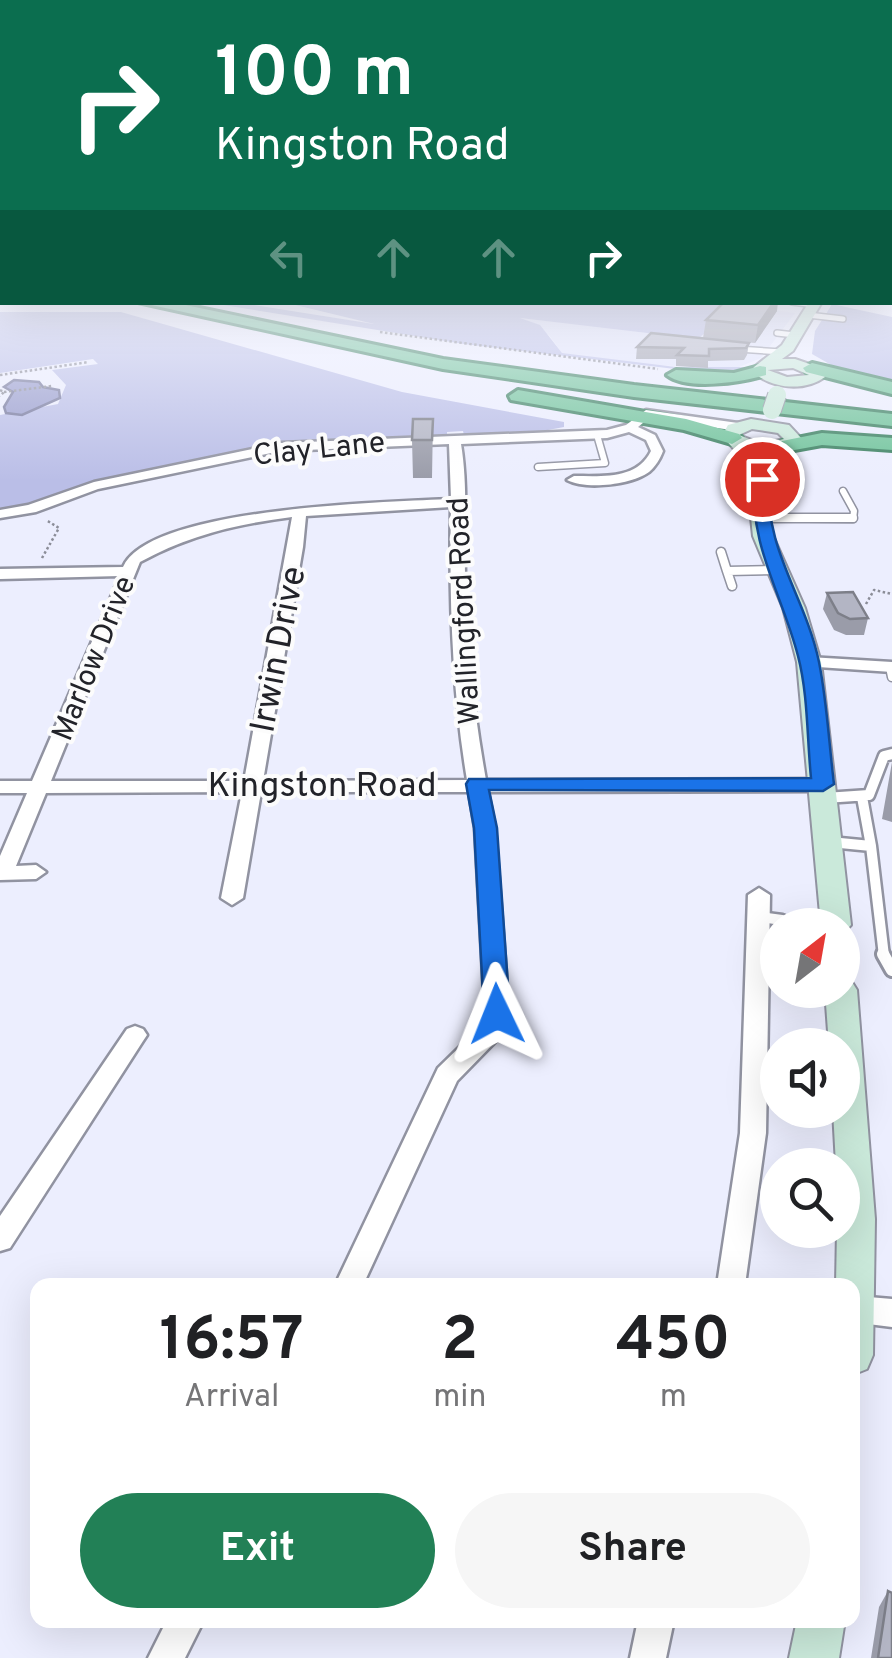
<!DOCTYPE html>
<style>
:root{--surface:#fff;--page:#f6f6f6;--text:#202124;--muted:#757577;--accent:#228056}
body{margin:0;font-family:Overpass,sans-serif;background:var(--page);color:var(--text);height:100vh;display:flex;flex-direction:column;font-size:38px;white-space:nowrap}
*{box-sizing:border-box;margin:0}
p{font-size:32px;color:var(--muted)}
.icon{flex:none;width:55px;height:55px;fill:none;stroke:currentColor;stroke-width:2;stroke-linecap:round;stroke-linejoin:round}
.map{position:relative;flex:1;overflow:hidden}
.details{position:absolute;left:30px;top:1278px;width:830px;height:350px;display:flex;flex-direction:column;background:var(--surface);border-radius:20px;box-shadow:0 10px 40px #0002}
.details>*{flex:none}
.top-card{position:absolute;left:0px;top:0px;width:892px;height:305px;box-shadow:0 10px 40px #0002;background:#0b6e4f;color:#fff;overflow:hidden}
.needle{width:65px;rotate:31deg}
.tools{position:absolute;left:760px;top:908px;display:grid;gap:20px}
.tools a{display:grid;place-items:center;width:100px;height:100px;border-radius:50%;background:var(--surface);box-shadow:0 10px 40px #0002;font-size:50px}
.pin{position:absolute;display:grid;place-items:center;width:85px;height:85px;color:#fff;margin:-42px;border:5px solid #fff;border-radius:50%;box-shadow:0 2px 10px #0007}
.me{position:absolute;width:110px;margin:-55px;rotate:358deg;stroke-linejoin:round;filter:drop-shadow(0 0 8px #0008)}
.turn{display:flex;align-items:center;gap:35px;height:210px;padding:0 50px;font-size:45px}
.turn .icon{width:130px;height:130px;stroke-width:2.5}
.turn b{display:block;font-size:70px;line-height:85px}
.lanes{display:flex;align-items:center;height:95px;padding:0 50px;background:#0003;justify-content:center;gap:50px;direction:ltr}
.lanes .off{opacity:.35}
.eta{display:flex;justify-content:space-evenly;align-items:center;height:170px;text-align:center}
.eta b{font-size:60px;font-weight:700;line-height:70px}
.action{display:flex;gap:20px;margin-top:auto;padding:20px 50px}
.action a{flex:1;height:115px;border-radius:60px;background:var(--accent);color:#fff;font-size:40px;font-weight:700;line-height:115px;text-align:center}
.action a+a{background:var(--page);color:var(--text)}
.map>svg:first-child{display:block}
.built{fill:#e1e4fb}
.green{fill:#babee7}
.water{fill:#999dcd;stroke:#75789c;stroke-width:2.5}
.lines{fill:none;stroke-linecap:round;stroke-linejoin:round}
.service-far4-casing{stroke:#9193a1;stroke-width:8}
.service-far3-casing{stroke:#9193a1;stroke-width:9}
.service-far2-casing{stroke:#9193a1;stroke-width:11}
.service-far1-casing{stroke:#9193a1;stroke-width:15}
.service-casing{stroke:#9193a1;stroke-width:18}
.minor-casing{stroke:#9193a1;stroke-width:5}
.secondary-casing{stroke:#9193a1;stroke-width:4}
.trunk-casing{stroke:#3f8364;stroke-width:6}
.path{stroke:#8b8d98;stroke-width:2.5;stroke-dasharray:2.5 2.5;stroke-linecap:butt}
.service-far4{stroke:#fff;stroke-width:5}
.service-far3{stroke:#fff;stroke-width:6}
.service-far2{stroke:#fff;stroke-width:8}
.service-far1{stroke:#fff;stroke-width:10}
.service{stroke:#fff;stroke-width:12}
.minor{fill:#fff;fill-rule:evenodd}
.secondary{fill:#cae9da;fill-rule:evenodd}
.trunk{fill:#72c49c;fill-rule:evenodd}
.secondary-bridge-casing{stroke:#9193a1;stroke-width:20;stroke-linecap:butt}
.secondary-bridge{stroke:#cae9da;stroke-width:18}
.wall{fill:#9a9ca9}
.shaded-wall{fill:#7d7f89}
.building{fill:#b3b5c4;stroke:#7d7f89;stroke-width:2.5}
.route{fill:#1a73e8;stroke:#114b97;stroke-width:2.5}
.labels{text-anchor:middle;stroke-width:8;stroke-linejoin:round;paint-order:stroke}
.far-street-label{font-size:30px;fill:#222329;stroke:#fcfcfc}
.street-label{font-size:35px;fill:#222329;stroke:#fcfcfc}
</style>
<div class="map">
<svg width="892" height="1658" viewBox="0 0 892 1658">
<rect width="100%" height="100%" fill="#eceefe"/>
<path class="built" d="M736 305 795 313 761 358 734 369 636 364 562 353 549 335 520 318 698 339Z"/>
<path class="green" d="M211 303H242L374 324 287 303H717L736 305 698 339 520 318 540 325 562 353 676 367H746L732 373H709L464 344Z
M832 304 892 317V381L840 370 812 354 815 331 822 320 842 322 845 317 826 314Z
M0 312H121L402 392 564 422V427L532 433 464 435 463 431 447 432V436C328 439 212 457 95 482 62 489 34 507 0 511V415L58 404 66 385 52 370 98 364 93 359 0 373Z"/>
<path class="water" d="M14 380 39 382 43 387 59 390 60 398 22 415 6 413 4 407 13 392 4 387Z"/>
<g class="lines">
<g class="service-far4-casing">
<path id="service-far4" d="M792 302 815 305
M808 315 843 319
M777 333 795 335
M738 349 782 352"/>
</g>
<g class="service-far3-casing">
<path id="service-far3" d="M538 467 605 463 597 435
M761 518 853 519 854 511 843 491"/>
</g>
<g class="service-far2-casing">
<path id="service-far2" d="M761 518H853
M721 552 727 571 777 570
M727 571 732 586
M890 667 892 677"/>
</g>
<g class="service-far1-casing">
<path id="service-far1" d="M862 797 871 846
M825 798 869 795 884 756 892 754
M830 842 871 846 884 956
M760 917 782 920"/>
</g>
<g class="service-casing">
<path id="service" d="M883 954 892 970"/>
</g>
<g class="minor-casing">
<path id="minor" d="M646 410 738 423 744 427 738 431 649 418 638 427 655 435 663 451C660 459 656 466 649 472 631 485 586 490 567 480L574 476C601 476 637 480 651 451L646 440 629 432 607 438 461 444C468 486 464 531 465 574 466 642 474 713 486 780L823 779 833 785 823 791 488 792 495 828 509 1014 495 1042 457 1081 363 1285H335L438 1068 477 1030 485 1014 475 828 469 792H261L243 898 232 905 221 898 242 792 46 793 16 866 36 865 46 872 36 879 0 880V856L27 793H0V781H32L120 576 0 579V569L123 567C149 507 390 502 451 499L449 444 281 451 98 489 36 512 0 518V510L28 505 94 482 281 443 607 430 626 425ZM451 507C449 599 452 690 467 780L263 781 303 547 306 516ZM292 517 244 781H51L140 562C189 535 237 524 292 517Z
M809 657 892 662V672L803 666V658Z
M759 888 770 895 766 1133 745 1285H717L740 1133 748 895Z
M135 1026 143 1029 147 1035 143 1041 10 1248 0 1251V1216L127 1029Z
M857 1296 892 1299V1327L852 1322V1298Z
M167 1620H204L185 1658H148Z
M638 1620H674L666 1658H630Z"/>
</g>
<g class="secondary-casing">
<path id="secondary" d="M890 281H892V289H890Z
M809 302H822L793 351 782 359H795L821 368 825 377C804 392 771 389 752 371L754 367 782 345ZM793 368 809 375 787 377 768 370Z
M751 419 789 425 802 439 786 451 758 454 771 469 768 508 773 536 805 608 821 662 851 925 842 934V925H821L797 662 783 608 753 536 750 508 753 470 722 436 728 425ZM752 429 778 433 784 439 762 444 739 435Z
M842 979 852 982 857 990 875 1219 873 1355 867 1369 852 1375V1285H836L837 1230H842V1165H836L833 1110H842V1045H829L825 990H842Z
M797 1620H845L839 1658H789Z"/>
</g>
<g class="trunk-casing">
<path id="trunk" d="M0 266H2V275H0Z
M138 302H171L443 359 634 385 892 414V426L634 397 443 369Z
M812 363 892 382V394L806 372 803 368Z
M760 366 766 367V375C742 382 688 391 667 375L676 370 734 373Z
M518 390 686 419 739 434 742 438 732 444 684 430 511 400 509 396Z
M822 433 892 438V450L822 445 789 451 779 445 782 441Z"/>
</g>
<path class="path" d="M380 332 658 369
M0 375 89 362
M0 390 4 392 0 396
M4 392 52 386
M42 558 59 528 46 520
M866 604 874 590 892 594"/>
<use href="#service-far4" class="service-far4"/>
<use href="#service-far3" class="service-far3"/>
<use href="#service-far2" class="service-far2"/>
<use href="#service-far1" class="service-far1"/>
<use href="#service" class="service"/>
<use href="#minor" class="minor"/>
<use href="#secondary" class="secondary"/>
<use href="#trunk" class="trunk"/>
<g class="secondary-bridge-casing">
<path id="secondary-bridge" d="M772 410 777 395"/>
</g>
<use href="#secondary-bridge" class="secondary-bridge"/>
</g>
<path class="wall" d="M777 311 755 343 703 338 706 320Z
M749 343 747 355 744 360 708 361V368L676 366V359H636L637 347Z
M433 419 432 478H413L412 440Z
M827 593 868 618 864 635H846L834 630 823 609Z
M892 762V822L882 819Z
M888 1591 892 1658H871L879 1607Z"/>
<path class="shaded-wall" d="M774 302H778L777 311 755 343 758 325Z"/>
<path class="building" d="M724 302H774L758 325 706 320Z
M651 333 749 343 746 348 709 349V356L677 355 684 348 637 347Z
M413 419H433L432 440H412Z
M853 592 868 618 850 619 838 613 827 593Z
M888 1591 892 1593V1658H878Z"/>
<linearGradient id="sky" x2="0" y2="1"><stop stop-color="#88abdd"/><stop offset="0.52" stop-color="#f6f7ff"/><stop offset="1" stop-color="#f6f7ff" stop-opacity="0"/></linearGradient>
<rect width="892" height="481" fill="url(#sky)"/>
<path class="route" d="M762 474 769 479C764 550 805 595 819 662 827 702 829 744 834 784L823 791 489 790 497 828 510 1014 507 1021H487L484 1014 474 828 466 784 469 779 811 778C807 738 808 694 798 656 782 594 748 543 755 479Z"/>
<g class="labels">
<g class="far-street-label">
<text transform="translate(319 448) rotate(-6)" y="10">Clay Lane</text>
<text transform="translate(463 611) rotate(-93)" y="10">Wallingford Road</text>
<text transform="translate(93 658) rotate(-68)" y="10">Marlow Drive</text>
</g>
<g class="street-label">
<text transform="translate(277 649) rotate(-79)" y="12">Irwin Drive</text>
<text x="322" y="796">Kingston Road</text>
</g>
</g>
</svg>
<div class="tools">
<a><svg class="needle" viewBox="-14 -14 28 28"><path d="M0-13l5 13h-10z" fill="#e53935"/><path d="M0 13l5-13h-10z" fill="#757577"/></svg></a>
<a><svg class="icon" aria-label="sound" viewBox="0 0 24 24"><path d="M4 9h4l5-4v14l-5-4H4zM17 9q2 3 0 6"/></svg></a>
<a><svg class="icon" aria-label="search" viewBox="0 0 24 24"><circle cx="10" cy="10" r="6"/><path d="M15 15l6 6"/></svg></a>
</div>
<div class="pin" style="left:762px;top:479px;background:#d93025"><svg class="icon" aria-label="arrive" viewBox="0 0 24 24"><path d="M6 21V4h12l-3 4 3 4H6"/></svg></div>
<svg class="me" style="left:497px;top:1014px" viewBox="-20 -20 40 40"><path d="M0-17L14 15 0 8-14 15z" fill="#1a73e8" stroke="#fff" stroke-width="4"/></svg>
<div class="top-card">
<div class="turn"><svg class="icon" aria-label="right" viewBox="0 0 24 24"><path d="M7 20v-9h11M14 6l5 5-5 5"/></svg><div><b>100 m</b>Kingston Road</div></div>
<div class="lanes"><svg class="icon off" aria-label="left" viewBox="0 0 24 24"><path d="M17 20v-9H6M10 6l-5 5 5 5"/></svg><svg class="icon off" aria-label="ahead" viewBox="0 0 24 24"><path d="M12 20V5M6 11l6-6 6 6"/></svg><svg class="icon off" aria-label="ahead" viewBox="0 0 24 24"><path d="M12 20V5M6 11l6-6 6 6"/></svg><svg class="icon" aria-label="right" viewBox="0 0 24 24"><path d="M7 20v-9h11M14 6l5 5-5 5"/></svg></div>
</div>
<section class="details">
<div class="eta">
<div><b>16:57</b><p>Arrival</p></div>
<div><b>2</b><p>min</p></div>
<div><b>450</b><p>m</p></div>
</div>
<div class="action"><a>Exit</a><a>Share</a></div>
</section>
</div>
